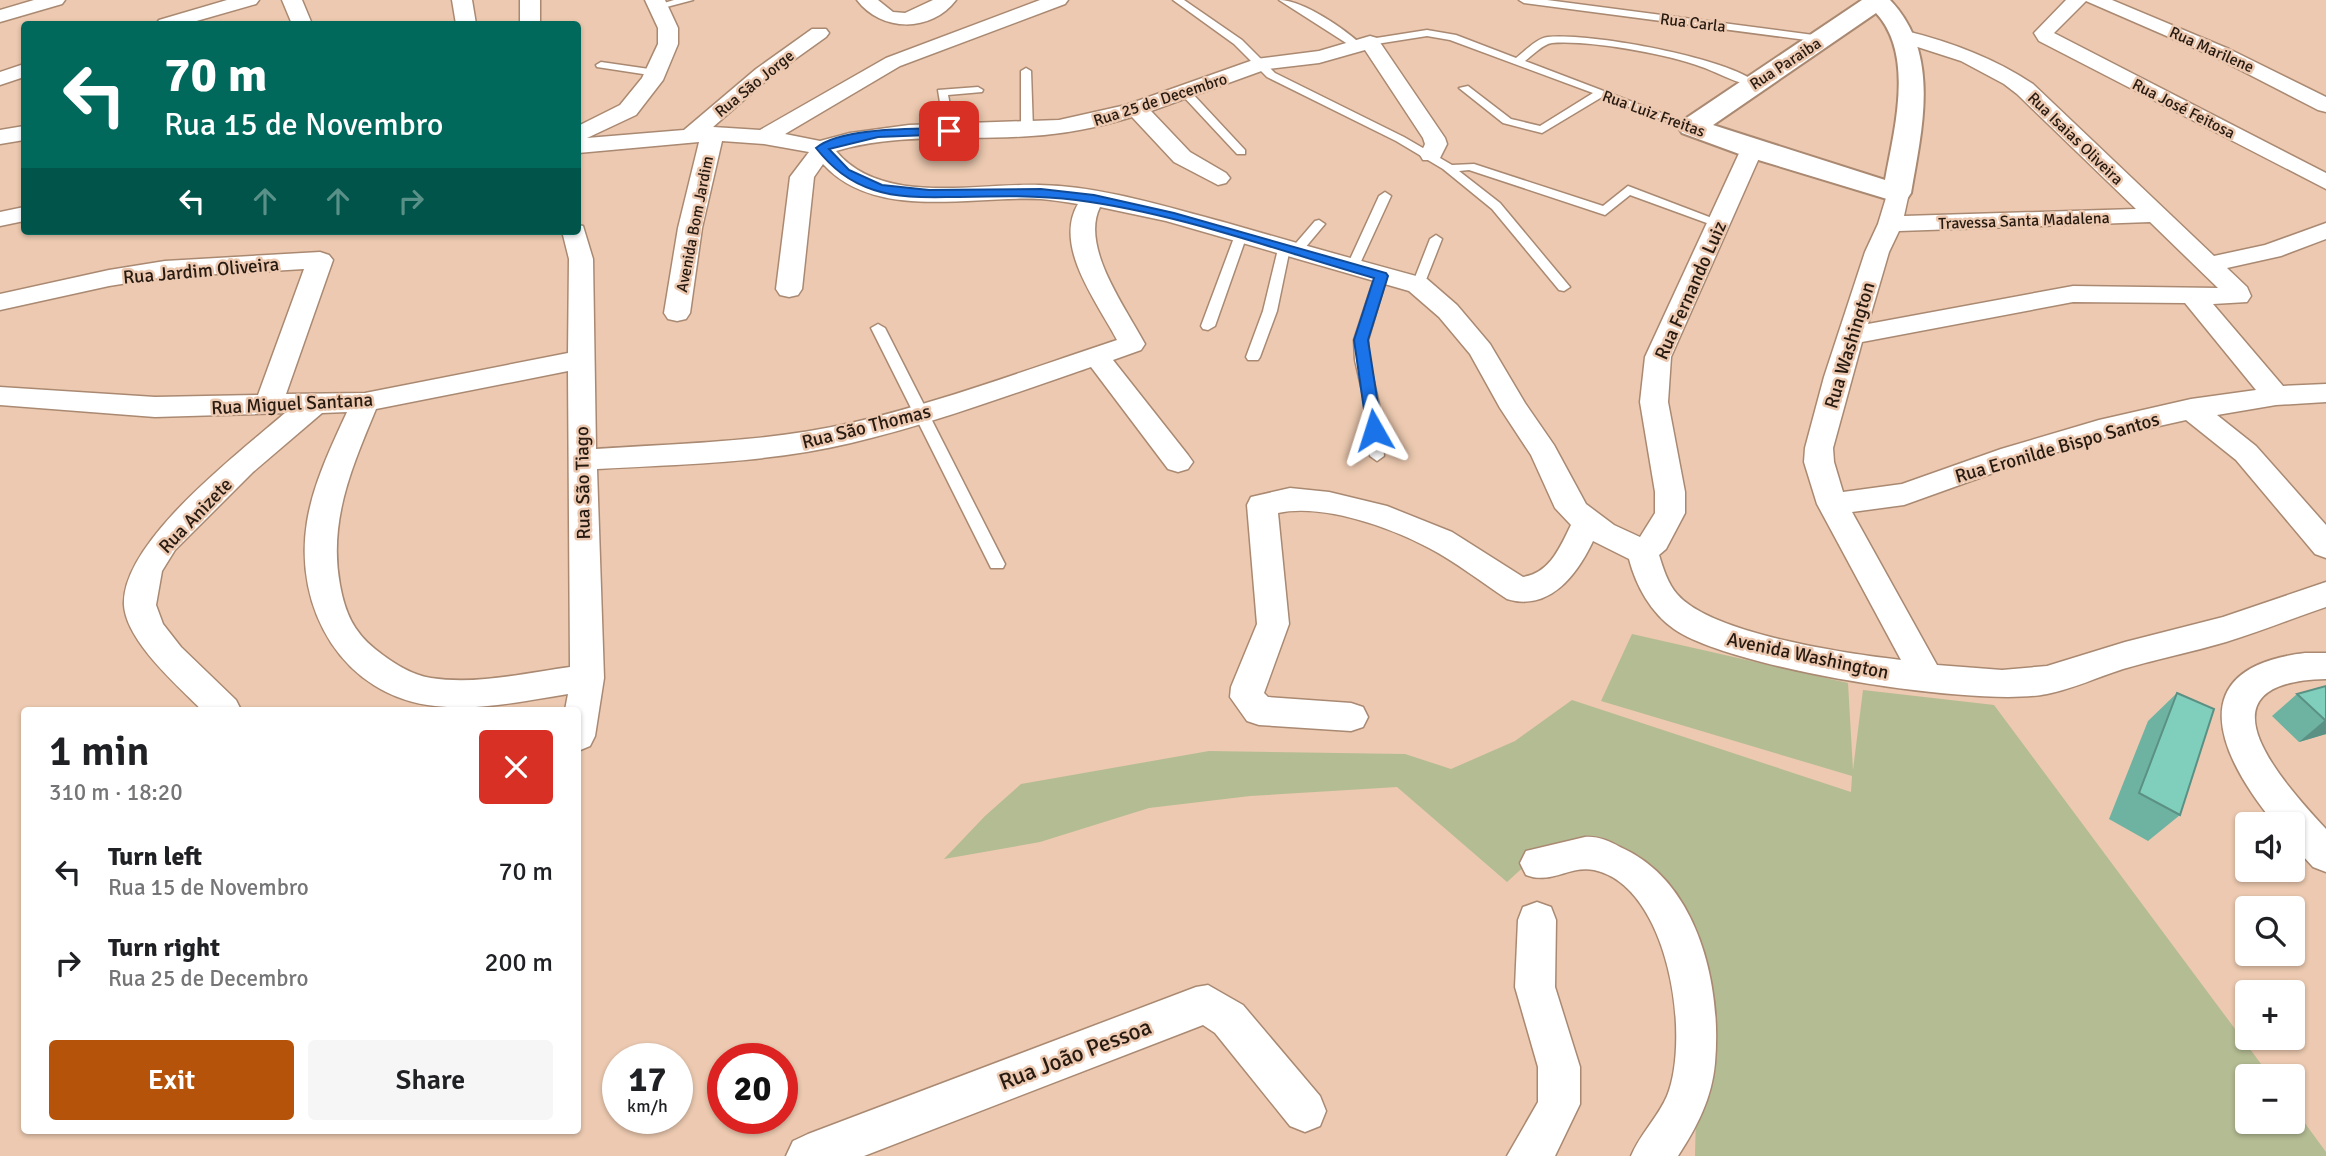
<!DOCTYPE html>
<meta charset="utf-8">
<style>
:root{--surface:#fff;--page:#f6f6f6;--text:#202124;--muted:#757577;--accent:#b45309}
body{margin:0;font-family:Signika,sans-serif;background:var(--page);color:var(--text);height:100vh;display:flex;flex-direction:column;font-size:26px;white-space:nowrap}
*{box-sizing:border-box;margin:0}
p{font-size:23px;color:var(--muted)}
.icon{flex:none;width:38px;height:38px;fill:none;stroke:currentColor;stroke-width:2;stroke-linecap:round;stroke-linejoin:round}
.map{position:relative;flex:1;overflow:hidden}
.drawer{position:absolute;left:21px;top:707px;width:560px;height:427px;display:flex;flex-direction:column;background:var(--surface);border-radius:7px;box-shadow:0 2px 5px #0004}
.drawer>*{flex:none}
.hud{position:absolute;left:21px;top:21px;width:560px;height:214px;border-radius:7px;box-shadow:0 2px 5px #0004;background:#00695c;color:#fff;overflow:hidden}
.tools{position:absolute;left:2235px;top:812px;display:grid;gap:14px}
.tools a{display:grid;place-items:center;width:70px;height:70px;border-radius:7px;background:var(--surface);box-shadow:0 2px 5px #0004;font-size:35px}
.speed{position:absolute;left:602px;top:1043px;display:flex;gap:14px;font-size:35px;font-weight:700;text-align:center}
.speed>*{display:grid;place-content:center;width:91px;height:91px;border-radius:50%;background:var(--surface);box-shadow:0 2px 5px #0004;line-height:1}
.speed small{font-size:18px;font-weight:400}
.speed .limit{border:10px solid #d22;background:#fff;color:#111}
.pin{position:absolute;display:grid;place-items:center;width:60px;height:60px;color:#fff;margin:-30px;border-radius:14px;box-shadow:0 4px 10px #0006}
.me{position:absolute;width:77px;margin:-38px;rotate:354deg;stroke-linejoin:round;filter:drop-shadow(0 0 5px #0008)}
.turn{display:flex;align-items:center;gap:24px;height:147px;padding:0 28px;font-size:32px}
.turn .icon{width:91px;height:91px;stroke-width:2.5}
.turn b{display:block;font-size:49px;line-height:60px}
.lanes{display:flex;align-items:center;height:66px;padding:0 28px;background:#0003;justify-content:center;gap:35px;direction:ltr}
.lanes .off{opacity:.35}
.round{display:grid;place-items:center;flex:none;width:74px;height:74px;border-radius:7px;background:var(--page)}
.summary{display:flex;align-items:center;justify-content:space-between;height:119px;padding:0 28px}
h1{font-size:42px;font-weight:600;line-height:52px}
.button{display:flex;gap:14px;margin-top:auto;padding:14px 28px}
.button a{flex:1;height:80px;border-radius:7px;background:var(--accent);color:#fff;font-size:28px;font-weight:600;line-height:80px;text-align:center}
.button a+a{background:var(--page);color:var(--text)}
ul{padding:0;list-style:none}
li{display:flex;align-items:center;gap:21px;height:91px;padding:0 28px}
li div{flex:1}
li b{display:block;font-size:26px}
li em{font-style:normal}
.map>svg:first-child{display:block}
.green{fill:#b4bc93}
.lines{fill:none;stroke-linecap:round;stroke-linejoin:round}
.service-casing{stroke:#aa8972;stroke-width:3}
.minor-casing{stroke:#aa8972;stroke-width:3}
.tertiary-casing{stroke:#aa8972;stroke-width:4}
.service{fill:#fff;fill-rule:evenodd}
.minor{fill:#fff;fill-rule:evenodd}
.tertiary{fill:#fff;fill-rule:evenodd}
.wall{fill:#6eb2a2}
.shaded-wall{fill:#5a9184}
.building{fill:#80cfbc;stroke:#5a9184;stroke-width:2}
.route{fill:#1a73e8;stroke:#114b97;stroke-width:2}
.labels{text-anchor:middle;stroke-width:5;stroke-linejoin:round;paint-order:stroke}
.far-street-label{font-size:16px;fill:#271a11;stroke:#ecc9b0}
.street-label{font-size:19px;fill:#271a11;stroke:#ecc9b0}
.near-street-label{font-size:23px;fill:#271a11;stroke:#ecc9b0}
</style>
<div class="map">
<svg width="2326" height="1156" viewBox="0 0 2326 1156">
<rect width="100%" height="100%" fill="#ecc9b0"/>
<path class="green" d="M1632 634 1848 683 1853 770 1863 690 1994 705 2270 1076H2247V1122H2292L2293 1107 2326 1152V1156H1695L1700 945 1667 890 1539 853 1507 882 1397 787 1250 796 1149 808 1040 842 944 859 985 816 1021 784 1209 751 1405 754 1451 769 1515 741 1572 700 1851 792 1852 776 1601 701Z"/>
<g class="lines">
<g class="service-casing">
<path id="service" d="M674 0H693L659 9 654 6Z
M1173 0H1184L1242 40 1275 73 1404 137 1452 165 1474 164 1603 206 1628 186 1725 223 1723 226H1715L1630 195 1605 215 1469 170 1459 171 1500 203 1570 287 1564 291 1559 290 1492 209 1443 169 1396 141 1267 77 1234 44Z
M1279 0C1303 0 1345 29 1363 46L1354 48Z
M1519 0H1547L1821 36 1826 39 1821 42 1524 3Z
M1427 30 1456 35 1516 58C1525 51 1537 38 1548 37 1590 33 1725 57 1757 83 1748 90 1715 71 1702 67 1667 54 1589 40 1552 43 1543 44 1533 55 1525 61L1698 127 1688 129 1602 97 1542 133 1503 123 1459 88 1468 86 1511 119 1540 126 1593 93 1450 40 1427 36 1370 45 1365 42 1370 39Z
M601 62 656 70 661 73 656 76 597 67 596 65Z
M1026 68 1031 71 1033 130 1027 133 1021 130V71Z
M978 87 983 90 982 92 948 95 955 131 945 133 938 90Z
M1182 91H1190L1245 150V154H1237L1182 95Z
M1385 192 1391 196 1358 268 1356 271H1348L1346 268 1379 196Z
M1319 220 1325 224 1299 255 1289 253 1277 311 1260 357 1258 360H1248L1246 357 1263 311 1278 249 1284 245 1288 246 1290 250 1315 221Z
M1241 231 1247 235 1215 326 1208 330 1203 329 1201 326 1235 235Z
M1436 235 1442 239 1424 285 1423 288H1413L1412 285 1430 239Z
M1381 272 1387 276 1368 340 1369 360 1379 404 1384 456 1377 461 1370 456 1365 404 1355 360 1354 340 1375 276Z
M878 324 885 328 1005 564 1003 568H991L871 328Z"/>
</g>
<g class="minor-casing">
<path id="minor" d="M34 0H65L62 4 0 22V10Z
M227 0H259L256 4 186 24H156L159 20Z
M282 0H302L312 24H292Z
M452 0H472L476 24H456Z
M520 0H540V24H520Z
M645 0H665L678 28V44L663 80 636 115 587 138 684 130 756 69 812 29H826L829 33 826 37 770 77 713 127 760 130 886 58 1040 0H1068L1065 4 900 66 785 134 820 141 850 133 909 125 1059 120 1126 105 1256 59 1319 51 1370 36 1377 38 1445 138 1447 144 1439 160H1423L1420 155 1425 144 1423 138 1365 50 1319 63 1267 69 1151 111 1190 152 1226 173 1230 178 1226 183 1218 185 1174 162 1132 117C1099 127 1066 134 1031 136 966 141 900 132 836 151 881 206 975 183 1039 185 1101 186 1167 207 1227 223 1293 242 1360 261 1427 279L1457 305 1490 344 1525 403 1554 445 1586 504 1614 525 1640 537 1655 513V492L1640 402 1645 357 1741 149 1744 144H1760L1763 149 1671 357 1668 402 1685 492V513L1666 549 1659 555C1663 568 1668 584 1677 594 1711 634 1848 654 1901 660L1817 504 1804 462 1805 448 1824 377 1865 252 1878 224 1889 188H1905L1909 193 1904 216 2136 209 2017 94 2004 84 1961 61 1899 41 1896 37 1899 33 1906 31C1951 42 1994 58 2033 84L2214 256 2265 245 2326 223V239L2281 256 2227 268 2247 287 2251 296 2247 302 2213 304 2283 386 2326 384V402L2276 405 2217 415 2256 446 2326 525V558L2315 554 2236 460 2186 420 2101 439 2021 463 1904 505 1852 512 1937 665 2002 670 2047 666 2125 642 2223 617 2326 582V607C2293 618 2259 632 2226 642 2192 652 2157 659 2123 669 2098 677 2073 689 2047 694 1978 708 1731 669 1674 629 1651 613 1636 586 1629 559L1593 541C1577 575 1549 612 1507 599 1481 582 1456 562 1429 548 1390 527 1322 503 1278 513L1289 624 1264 693 1268 697 1351 703 1363 707 1368 717 1363 727 1351 731 1259 725 1247 721 1230 697 1231 687 1257 624 1247 505 1251 497 1290 488 1329 492 1387 506 1452 532 1523 577C1550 573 1560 547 1571 525L1555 508 1531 455 1500 408 1470 354 1439 317 1409 291 1166 221 1100 207C1080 247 1126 308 1145 344L1141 350 1113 360 1188 455 1193 462 1188 469 1178 472 1168 469 1091 367C1012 394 932 424 851 443 768 463 682 464 597 469L604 678 595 736 590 746 578 751V710H565L568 694C524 701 479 711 435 706 343 696 293 609 307 522 313 484 331 447 347 412L322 413 253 472 175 550 162 571 156 605 163 624 181 647 236 700 241 710H202C178 686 126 641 124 605 121 542 240 452 285 413L155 417 0 405V387L155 397 258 395 304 269 165 277 109 286 0 310V294L109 270 165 261 320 252 329 255 333 260 286 394 365 393 568 353 569 259 562 231H578V225L583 226 593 259 596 449C681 443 768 442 851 423 941 402 1029 369 1117 340 1097 302 1053 246 1078 204 1066 202 1053 200 1041 199 971 195 876 222 823 164L814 177 802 289 798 295 789 297 780 295 776 289 790 177 809 152 764 144 722 141 702 228 690 313 686 319 677 321 668 319 664 313 678 228 699 142 578 153V126L620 105 642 78 658 44V28ZM2150 222 2218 288 2073 286 1868 324 1889 252 1899 231ZM2073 302 2185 303 2256 390 2191 399 2099 420 2001 449 1902 484 1843 492 1834 462 1833 448 1862 342ZM568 371 570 667C525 673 477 685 431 678 411 675 391 662 375 649 353 631 345 612 340 585 328 521 352 467 376 409Z
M857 0H878L893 12 905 13 933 0H956C931 33 881 32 857 0Z
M2066 0H2112L2229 49 2326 97V112L2318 110 2215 57 2086 1 2054 33 2326 173V189L2039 41 2034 33Z
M24 64V77L0 85V72Z
M24 126V140L0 144V130Z
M24 207V221L0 226V212Z
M2305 653H2326V679C2192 682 2280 779 2326 829V872L2313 867 2292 844V824H2275C2219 756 2179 668 2305 653Z
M1585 837C1598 836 1609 841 1620 847 1698 881 1722 985 1715 1063 1712 1098 1697 1127 1678 1156H1631C1640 1134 1658 1117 1667 1096 1691 1037 1669 886 1594 870 1570 865 1551 885 1526 875L1520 863 1526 851Z
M1537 902 1551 907 1556 920 1555 987 1580 1067V1104L1555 1156H1507L1538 1102V1067L1515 987 1518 920 1523 907Z
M1208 985 1243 1005 1320 1096 1326 1111 1320 1126 1305 1132 1290 1126 1215 1033 1203 1025 864 1156H786L793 1141 808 1134 1196 987Z"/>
</g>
<g class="tertiary-casing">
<path id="tertiary" d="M1862 0H1890C1941 53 1922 128 1911 193L1907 199 1897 202 1887 199 1742 155 1682 133 1678 127 1682 121ZM1876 13C1915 55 1894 130 1885 180L1713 125Z"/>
</g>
<use href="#service" class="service"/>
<use href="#minor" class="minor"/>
<use href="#tertiary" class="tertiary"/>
</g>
<path class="wall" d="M2326 686V734L2299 742 2272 716 2297 694Z
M2177 693 2180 815 2148 841 2109 819 2148 721Z"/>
<path class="shaded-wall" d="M2325 720H2326V734L2299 742Z"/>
<path class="building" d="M2326 686V720H2325L2297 694Z
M2177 693 2214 709 2180 815 2139 793Z"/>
<path class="route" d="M949 128 955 131 953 134 878 137 829 149 849 170 882 185 929 190 1041 189 1094 195 1174 213 1386 273 1388 276 1368 340 1382 430 1380 434H1369L1367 430 1354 340 1374 278C1276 250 1177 213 1076 200 1037 195 998 196 959 197 931 197 901 199 874 190 849 182 832 168 816 148 841 127 916 129 949 128Z"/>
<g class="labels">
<g class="far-street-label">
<text transform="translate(1693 22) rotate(7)" y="6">Rua Carla</text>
<text transform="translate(2212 49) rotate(24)" y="6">Rua Marilene</text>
<text transform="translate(1785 63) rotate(-33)" y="6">Rua Paraiba</text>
<text transform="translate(754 83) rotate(-39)" y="6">Rua São Jorge</text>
<text transform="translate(1160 99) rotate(-18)" y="6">Rua 25 de Decembro</text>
<text transform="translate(2184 108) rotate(27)" y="6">Rua José Feitosa</text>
<text transform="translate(1654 113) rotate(20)" y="6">Rua Luiz Freitas</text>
<text transform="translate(2076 138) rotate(44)" y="6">Rua Isaias Oliveira</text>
<text transform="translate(2024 220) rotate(-2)" y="6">Travessa Santa Madalena</text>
<text transform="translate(694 224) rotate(-79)" y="6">Avenida Bom Jardim</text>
</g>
<g class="street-label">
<text transform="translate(201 270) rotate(-5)" y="7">Rua Jardim Oliveira</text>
<text transform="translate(1690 290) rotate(-66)" y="7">Rua Fernando Luiz</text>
<text transform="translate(1849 345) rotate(-73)" y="7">Rua Washington</text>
<text transform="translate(292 403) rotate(-3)" y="7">Rua Miguel Santana</text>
<text transform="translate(866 426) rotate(-14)" y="7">Rua São Thomas</text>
<text transform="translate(2057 447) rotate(-16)" y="7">Rua Eronilde Bispo Santos</text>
<text transform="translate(582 483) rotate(-91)" y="7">Rua São Tiago</text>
<text transform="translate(195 515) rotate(-46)" y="7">Rua Anizete</text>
<text transform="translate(1808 655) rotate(12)" y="7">Avenida Washington</text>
</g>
<g class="near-street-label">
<text transform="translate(1075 1054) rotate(-21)" y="8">Rua João Pessoa</text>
</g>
</g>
</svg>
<div class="tools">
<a><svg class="icon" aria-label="sound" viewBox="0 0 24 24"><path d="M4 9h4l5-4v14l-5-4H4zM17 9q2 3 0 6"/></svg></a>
<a><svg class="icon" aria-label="search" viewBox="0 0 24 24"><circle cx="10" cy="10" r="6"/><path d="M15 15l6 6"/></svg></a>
<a>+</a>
<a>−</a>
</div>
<div class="speed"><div>17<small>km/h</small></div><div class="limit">20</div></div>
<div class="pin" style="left:949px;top:131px;background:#d93025"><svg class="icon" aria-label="arrive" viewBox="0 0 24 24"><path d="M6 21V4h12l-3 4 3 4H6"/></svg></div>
<svg class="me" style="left:1374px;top:430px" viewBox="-20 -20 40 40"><path d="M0-17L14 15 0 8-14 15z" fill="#1a73e8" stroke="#fff" stroke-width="4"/></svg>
<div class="hud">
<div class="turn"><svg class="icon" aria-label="left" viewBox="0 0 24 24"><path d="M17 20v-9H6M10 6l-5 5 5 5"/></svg><div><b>70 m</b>Rua 15 de Novembro</div></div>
<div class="lanes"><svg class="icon" aria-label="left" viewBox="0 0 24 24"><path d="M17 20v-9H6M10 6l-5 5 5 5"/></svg><svg class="icon off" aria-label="ahead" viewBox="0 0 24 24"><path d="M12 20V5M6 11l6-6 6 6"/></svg><svg class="icon off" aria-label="ahead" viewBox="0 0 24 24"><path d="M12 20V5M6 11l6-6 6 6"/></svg><svg class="icon off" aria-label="right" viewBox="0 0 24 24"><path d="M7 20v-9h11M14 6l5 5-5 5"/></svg></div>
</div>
<section class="drawer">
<div class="summary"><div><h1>1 min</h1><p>310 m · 18:20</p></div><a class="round" style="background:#d93025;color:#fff"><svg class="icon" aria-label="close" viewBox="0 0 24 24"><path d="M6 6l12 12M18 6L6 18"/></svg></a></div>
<ul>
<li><svg class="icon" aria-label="left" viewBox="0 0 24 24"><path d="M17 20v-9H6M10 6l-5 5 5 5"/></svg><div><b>Turn left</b><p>Rua 15 de Novembro</p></div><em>70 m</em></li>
<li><svg class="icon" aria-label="right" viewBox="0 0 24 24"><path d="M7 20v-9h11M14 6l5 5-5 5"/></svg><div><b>Turn right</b><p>Rua 25 de Decembro</p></div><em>200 m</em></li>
</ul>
<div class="button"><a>Exit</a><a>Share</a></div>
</section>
</div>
